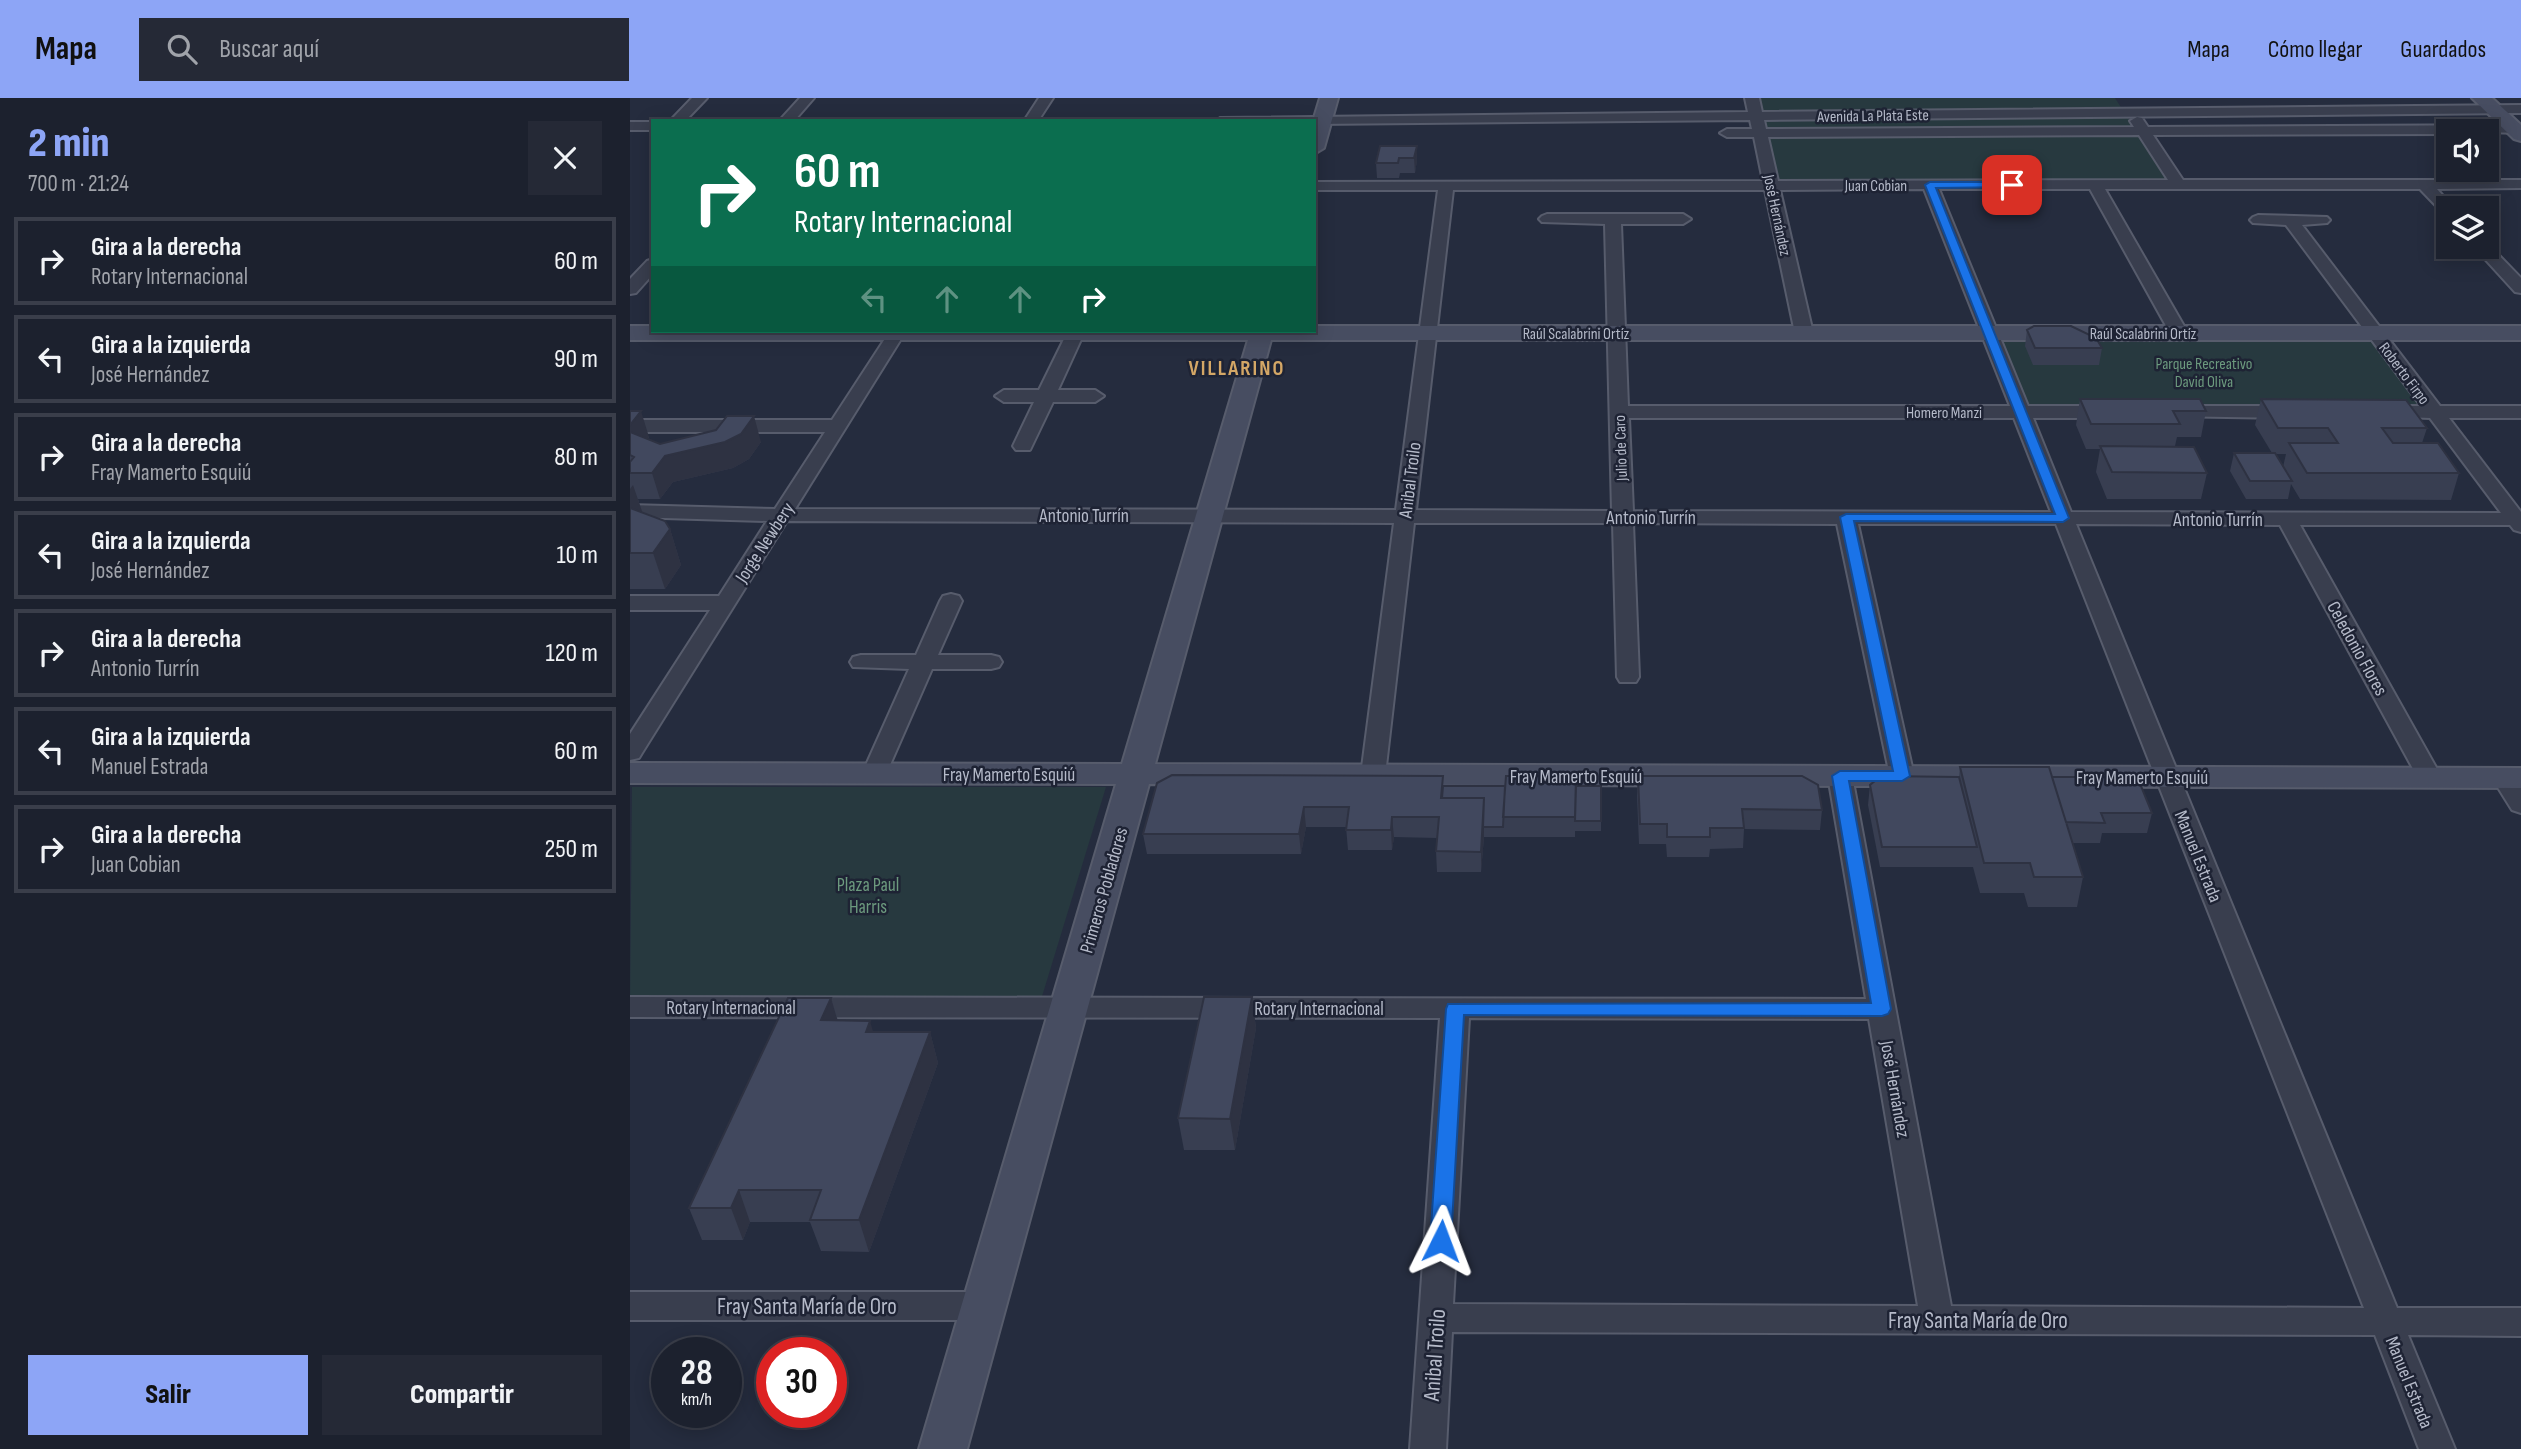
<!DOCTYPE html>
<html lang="es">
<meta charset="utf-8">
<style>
:root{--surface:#1c212e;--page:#252936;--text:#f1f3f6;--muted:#a0a3aa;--line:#3a3e4a;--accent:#8da5f6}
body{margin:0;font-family:"Sofia Sans Condensed",sans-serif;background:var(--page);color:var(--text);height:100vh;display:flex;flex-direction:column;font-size:26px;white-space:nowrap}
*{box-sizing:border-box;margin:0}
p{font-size:23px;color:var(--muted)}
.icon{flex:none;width:38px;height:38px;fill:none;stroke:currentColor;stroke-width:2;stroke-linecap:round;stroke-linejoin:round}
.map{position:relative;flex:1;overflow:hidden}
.panel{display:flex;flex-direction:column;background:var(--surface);width:630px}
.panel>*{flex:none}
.hud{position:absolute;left:21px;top:21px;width:665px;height:214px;border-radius:0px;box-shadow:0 4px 18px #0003,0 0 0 2px var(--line);background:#0b6e4f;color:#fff;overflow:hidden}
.fabs{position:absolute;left:1806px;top:21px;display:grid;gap:14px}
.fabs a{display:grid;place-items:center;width:63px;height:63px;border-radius:0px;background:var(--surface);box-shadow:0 4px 18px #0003,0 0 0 2px var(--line);font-size:35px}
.speed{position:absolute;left:21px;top:1239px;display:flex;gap:14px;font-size:35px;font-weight:700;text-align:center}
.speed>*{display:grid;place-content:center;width:91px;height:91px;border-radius:50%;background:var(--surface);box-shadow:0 4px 18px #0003,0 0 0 2px var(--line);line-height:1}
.speed small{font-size:18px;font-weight:400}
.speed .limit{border:10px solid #d22;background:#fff;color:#111}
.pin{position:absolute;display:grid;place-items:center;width:60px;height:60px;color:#fff;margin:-30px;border-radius:14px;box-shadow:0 4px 10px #0006}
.me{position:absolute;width:77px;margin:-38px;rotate:3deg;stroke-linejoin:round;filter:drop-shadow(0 0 5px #0008)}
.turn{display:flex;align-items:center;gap:24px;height:147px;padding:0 28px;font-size:32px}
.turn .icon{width:91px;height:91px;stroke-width:2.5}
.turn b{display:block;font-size:49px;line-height:60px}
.lanes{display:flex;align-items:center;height:66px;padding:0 28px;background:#0003;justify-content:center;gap:35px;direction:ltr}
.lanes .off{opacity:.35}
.round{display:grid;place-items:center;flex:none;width:74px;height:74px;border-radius:0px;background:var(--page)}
.summary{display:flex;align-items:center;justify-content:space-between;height:119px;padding:0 28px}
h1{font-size:42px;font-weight:800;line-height:52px;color:var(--accent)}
.cta{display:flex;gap:14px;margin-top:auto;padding:14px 28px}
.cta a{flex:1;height:80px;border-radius:0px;background:var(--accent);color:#111;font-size:28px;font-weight:800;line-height:80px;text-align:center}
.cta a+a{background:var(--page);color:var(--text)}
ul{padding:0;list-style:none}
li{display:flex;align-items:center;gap:21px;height:88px;margin:0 14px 10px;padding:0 14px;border:4px solid var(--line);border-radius:0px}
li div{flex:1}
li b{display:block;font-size:26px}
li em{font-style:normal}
header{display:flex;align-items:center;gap:42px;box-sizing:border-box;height:98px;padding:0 35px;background:var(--accent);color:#111}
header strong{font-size:33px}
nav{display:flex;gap:38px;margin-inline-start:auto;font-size:24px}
.search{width:490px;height:63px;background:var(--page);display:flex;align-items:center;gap:18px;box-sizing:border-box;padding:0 24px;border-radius:0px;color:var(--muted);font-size:26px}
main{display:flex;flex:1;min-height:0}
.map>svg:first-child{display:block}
.green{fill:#27393f}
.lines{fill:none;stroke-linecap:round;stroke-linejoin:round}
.street-casing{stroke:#575c6c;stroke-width:4}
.secondary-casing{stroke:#575c6c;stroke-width:4}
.street{fill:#393e4e;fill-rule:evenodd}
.secondary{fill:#474d61;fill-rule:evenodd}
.wall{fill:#383e51;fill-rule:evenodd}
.shaded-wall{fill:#2e3242}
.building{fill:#41485e;stroke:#2e3242;stroke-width:2}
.route{fill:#1a73e8;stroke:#114b97;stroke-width:2}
.labels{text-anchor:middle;stroke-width:5;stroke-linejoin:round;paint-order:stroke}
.far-street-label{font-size:16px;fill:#b5bac9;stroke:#1e2334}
.far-park-label{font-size:16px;fill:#6c9a7e;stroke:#1e2334}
.street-label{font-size:19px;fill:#b5bac9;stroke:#1e2334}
.park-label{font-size:19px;fill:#6c9a7e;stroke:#1e2334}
.far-district-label{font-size:21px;font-weight:bold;letter-spacing:2px;fill:#d4a766;stroke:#1e2334}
.near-street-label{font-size:23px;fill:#b5bac9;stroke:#1e2334}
</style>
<header>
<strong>Mapa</strong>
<div class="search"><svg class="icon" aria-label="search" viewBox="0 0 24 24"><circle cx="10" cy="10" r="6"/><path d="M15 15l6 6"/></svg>Buscar aquí</div>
<nav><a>Mapa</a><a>Cómo llegar</a><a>Guardados</a></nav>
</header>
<main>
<section class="panel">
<div class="summary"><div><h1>2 min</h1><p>700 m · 21:24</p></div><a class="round"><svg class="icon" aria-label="close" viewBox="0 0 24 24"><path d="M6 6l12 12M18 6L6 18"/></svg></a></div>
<ul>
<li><svg class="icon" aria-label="right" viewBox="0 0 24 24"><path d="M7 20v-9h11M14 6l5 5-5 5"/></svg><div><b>Gira a la derecha</b><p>Rotary Internacional</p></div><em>60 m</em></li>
<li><svg class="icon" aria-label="left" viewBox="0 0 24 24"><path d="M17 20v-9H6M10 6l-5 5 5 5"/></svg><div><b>Gira a la izquierda</b><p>José Hernández</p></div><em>90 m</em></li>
<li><svg class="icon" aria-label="right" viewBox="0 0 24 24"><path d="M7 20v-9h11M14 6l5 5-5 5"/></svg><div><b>Gira a la derecha</b><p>Fray Mamerto Esquiú</p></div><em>80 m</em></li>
<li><svg class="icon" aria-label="left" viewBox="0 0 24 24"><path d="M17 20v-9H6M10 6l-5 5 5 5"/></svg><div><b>Gira a la izquierda</b><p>José Hernández</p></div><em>10 m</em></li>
<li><svg class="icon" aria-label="right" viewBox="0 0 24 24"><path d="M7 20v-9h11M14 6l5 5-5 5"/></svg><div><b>Gira a la derecha</b><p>Antonio Turrín</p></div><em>120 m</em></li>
<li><svg class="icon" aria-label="left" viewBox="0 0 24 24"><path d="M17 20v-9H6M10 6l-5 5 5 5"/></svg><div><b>Gira a la izquierda</b><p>Manuel Estrada</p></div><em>60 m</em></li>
<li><svg class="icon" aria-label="right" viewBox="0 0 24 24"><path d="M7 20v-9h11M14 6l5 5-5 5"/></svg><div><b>Gira a la derecha</b><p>Juan Cobian</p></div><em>250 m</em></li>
</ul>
<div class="cta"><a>Salir</a><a>Compartir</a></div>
</section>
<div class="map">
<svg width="1891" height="1351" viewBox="0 0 1891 1351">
<rect width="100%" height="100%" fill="#252c3e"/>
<path class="green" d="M1129 0H1485L1540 84H1147Z
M1358 235H1745L1805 314H1390Z
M2 689H476L410 905H0Z"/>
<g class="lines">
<g class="street-casing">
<path id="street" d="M62 0H77L55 23H40Z
M170 0H184L164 23H149Z
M409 0H423L408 23H394Z
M1115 0H1129L1132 14 1891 7V15L1134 22 1136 31 1504 29 1500 23 1507 19 1512 20 1518 29 1891 27V35L1818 33V36L1523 37 1553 82H1891V90L1807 91 1824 110H1818V117L1813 115 1790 91H1475L1558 235 1549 240 1540 235 1460 91H1309L1398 308H1482L1491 314 1482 320H1403L1441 414 1871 415 1800 320 1746 318 1744 314 1753 308H1791L1656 127 1623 125 1620 122 1623 119 1628 117 1697 119 1700 122 1697 125 1672 127 1810 308H1891V320H1819L1891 414V434L1884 432 1880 427H1670L1812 680 1809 685 1800 687 1791 685 1788 680 1650 427 1446 426 1767 1210H1891V1238L1778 1237 1825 1351H1789L1745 1237 822 1234 816 1351H780L810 920 0 919V899L1236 901 1198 678 1201 673 1210 671 1219 673 1222 678 1321 1208 1734 1210 1426 426H1228L1284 678 1281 683 1272 685 1263 683 1260 678 1207 426 1003 425 1009 579 1006 584H990L987 579 983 425H784L755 677 752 682 743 684 734 682 731 677 764 425 157 423 12 655 9 660 0 662V636L80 512H0V498H89L137 423 0 419V407L145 411 195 334H0V322H202L260 233H276L165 411 766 412 808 92H684V84L1133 83 1124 39H1097L1090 35 1097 31H1122L1120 22 684 26V23H588L590 20 1118 14ZM1509 37 1538 82 1148 83 1138 39ZM1294 91 1380 308H998L991 126H1053L1061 121 1053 116H917L912 118 909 121 912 124 975 126 982 413 786 412 823 92H1135L1165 235 1174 240 1183 235 1150 92ZM999 320H1384L1421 414 1003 413ZM839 920 1239 921 1288 1208 823 1206Z
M0 24H23V32H0Z
M1858 146 1891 180V195L1885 194 1844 149H1857Z
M23 161V176L6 195 0 196V181L17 163Z
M438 233 454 235 428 292H465L474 298 465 304H423L400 352H386L383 348 404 304H374L365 298 374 292H409Z
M1543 308H1661L1670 314 1661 320 1536 318 1534 314Z
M321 496 329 498 332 503 308 557H361L369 559 372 564 369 569 361 571H302L256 676 253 681 244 683 235 681 232 676 279 571 223 569 220 564 223 559 231 557H286L310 503 313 498Z
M1874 673 1883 675 1891 687V715L1882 712 1862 680 1865 675Z
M0 1194H354L366 1198 371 1208 366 1218 354 1222H0Z"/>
</g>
<g class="secondary-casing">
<path id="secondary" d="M690 0H708L694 50 684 56 683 23Z
M1842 0H1862L1891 27V43L1884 41Z
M0 228H23V233H684V228H1891V242H641L525 666 1891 670V690L519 686 337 1351H289L486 686 0 685V665L492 666 618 242H0Z"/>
</g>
<use href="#street" class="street"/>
<use href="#secondary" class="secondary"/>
</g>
<path class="wall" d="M750 48 787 62 785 75H770L769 80H747L746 65Z
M1397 232 1472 250 1469 267H1403L1395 248Z
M1450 301 1576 313 1571 339H1547L1545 348 1577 375 1571 401H1477L1466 374 1470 351H1456L1446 327Z
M1631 301 1797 330 1792 345 1829 375 1821 402 1670 401 1661 386 1658 401H1616L1600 373 1604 355H1642L1625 327ZM1645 356H1656L1653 369Z
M0 313 19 339 18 341 30 346 131 344 119 361 103 370 43 384 30 401H8L12 415 40 431 51 467 35 491H0Z
M1330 669 1422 679 1522 715 1517 735H1472L1470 745H1443L1453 779 1447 809H1398L1394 795H1350L1343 769H1250L1238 707 1240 687 1329 679Z
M1008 678 1192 712 1190 732 1114 731 1113 750 1080 751 1079 759H1037L1036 746H1009L1007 698Z
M527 685 813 688H971V733H945V739H854L851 774H807L806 753 807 740 764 739 762 752H718L716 729H676L671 756H517L513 736Z
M622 899 626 930 605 1052H554L548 1020Z
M201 900 208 923 244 934H300L308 965 239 1154 191 1153 180 1124H120L113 1142H72L59 1110Z"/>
<path class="shaded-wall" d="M787 48V62L785 75 784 60Z
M11 313 19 339 4 358 0 345V327Z
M124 318 131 344 119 361 103 370 43 384 30 401 22 375 35 358Z
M3 387 15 422 0 437V391Z
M40 431 51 467 35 491 23 455Z
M854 700V739L851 774V754Z
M674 709 676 729 671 756 669 736Z
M762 719 764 739 762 752 761 732Z
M622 899 626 930 605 1052 600 1021Z
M201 900 210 931 191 922Z
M240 923 249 954 236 934Z
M300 934 308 965 239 1154 229 1122Z
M109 1092 120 1124 113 1142 101 1110Z"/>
<path class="building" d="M750 48H787L784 60H769L768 65H746Z
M1404 228H1441L1466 240 1472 250H1405L1397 232Z
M1450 301H1570L1576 313H1543L1550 326H1461Z
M1631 301 1776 302 1797 330H1752L1763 345H1808L1829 375H1677L1659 345H1708L1698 330H1648Z
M0 313H11L0 327Z
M97 318H124L111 336 95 344 35 358 22 375H0V364L4 359 0 357V334L30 346 86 332Z
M1470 348 1564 349 1577 375 1482 374Z
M1604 355H1645L1662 383H1620Z
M0 410 35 423 40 431 23 455H0Z
M1330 669H1419L1453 779H1404L1400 765H1354Z
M542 677 813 678 811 700H854L851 754 806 753 809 719H762L761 732H716L719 709H674L669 736H513L527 685Z
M876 678H946L945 719H873Z
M1008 678H1172L1188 687 1192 712 1112 711 1114 730H1080V739H1037V726H1010Z
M1251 678 1329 679 1347 749H1252L1240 687Z
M1422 679H1492L1511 688 1522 715H1471L1475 725 1436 724Z
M813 688H875L873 729H853L854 700H812Z
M946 688H971V723H945Z
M574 899H622L600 1021 548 1020Z
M158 900H201L191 922 240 923 236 934H300L229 1122H180L191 1092H109L101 1110H59Z"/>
<path class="route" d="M1382 84 1387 87 1386 89 1306 90 1439 420 1433 424 1224 423 1280 678 1272 683H1219L1261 911 1258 916 1252 918 834 917 821 1143 818 1149 811 1151 803 1149 800 1143 816 911 818 906 1241 905 1202 678 1210 673H1263L1210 419 1216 416H1425L1295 87 1300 84Z"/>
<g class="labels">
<g class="far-street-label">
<text transform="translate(1243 17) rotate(-1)" y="6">Avenida La Plata Este</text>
<text x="1246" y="93">Juan Cobian</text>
<text transform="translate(1148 117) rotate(78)" y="6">José Hernández</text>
<text x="946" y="241">Raúl Scalabrini Ortíz</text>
<text x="1513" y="241">Raúl Scalabrini Ortíz</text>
<text transform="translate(1775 275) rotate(53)" y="6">Roberto Firpo</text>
<text x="1314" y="320">Homero Manzi</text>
<text transform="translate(990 350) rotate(-92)" y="6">Julio de Caro</text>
</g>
<g class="far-park-label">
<text x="1574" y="271">Parque Recreativo<tspan x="1574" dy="18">David Oliva</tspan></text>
</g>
<g class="street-label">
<text transform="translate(779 382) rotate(-83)" y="7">Anibal Troilo</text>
<text x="454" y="424">Antonio Turrín</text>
<text x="1021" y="426">Antonio Turrín</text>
<text x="1588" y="428">Antonio Turrín</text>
<text transform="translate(134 444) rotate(-57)" y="7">Jorge Newbery</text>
<text transform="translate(1728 550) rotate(61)" y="7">Celedonio Flores</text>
<text x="379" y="683">Fray Mamerto Esquiú</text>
<text x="946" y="685">Fray Mamerto Esquiú</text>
<text x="1512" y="686">Fray Mamerto Esquiú</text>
<text transform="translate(1569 758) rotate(68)" y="7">Manuel Estrada</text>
<text transform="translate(473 792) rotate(-74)" y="7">Primeros Pobladores</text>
<text x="101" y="916">Rotary Internacional</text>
<text x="689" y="917">Rotary Internacional</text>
<text transform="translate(1266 991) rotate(80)" y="7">José Hernández</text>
<text transform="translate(1780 1284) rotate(68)" y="7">Manuel Estrada</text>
</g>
<g class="park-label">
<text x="238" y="793">Plaza Paul<tspan x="238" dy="22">Harris</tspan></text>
</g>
<g class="far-district-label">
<text x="607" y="277">VILLARINO</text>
</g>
<g class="near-street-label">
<text x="177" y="1216">Fray Santa María de Oro</text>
<text x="1348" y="1230">Fray Santa María de Oro</text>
<text transform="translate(804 1257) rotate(-86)" y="8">Anibal Troilo</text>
</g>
</g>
</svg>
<div class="fabs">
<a><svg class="icon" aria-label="sound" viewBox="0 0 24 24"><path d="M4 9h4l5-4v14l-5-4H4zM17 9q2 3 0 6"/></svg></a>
<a><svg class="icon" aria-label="layers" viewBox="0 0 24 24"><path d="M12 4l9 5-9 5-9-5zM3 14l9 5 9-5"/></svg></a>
</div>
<div class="speed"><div>28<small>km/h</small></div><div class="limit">30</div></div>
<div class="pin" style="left:1382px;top:87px;background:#d93025"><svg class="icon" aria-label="arrive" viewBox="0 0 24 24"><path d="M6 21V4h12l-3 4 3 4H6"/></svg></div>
<svg class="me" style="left:811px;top:1143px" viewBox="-20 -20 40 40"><path d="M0-17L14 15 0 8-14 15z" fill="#1a73e8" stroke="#fff" stroke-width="4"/></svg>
<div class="hud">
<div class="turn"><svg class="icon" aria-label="right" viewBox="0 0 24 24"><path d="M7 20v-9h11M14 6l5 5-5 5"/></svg><div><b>60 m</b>Rotary Internacional</div></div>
<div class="lanes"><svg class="icon off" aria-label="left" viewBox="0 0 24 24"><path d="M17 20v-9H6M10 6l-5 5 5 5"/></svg><svg class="icon off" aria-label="ahead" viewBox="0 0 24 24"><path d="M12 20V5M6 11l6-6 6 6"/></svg><svg class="icon off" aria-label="ahead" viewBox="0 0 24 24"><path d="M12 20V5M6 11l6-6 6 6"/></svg><svg class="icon" aria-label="right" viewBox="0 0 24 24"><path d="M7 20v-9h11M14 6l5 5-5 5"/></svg></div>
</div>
</div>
</main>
